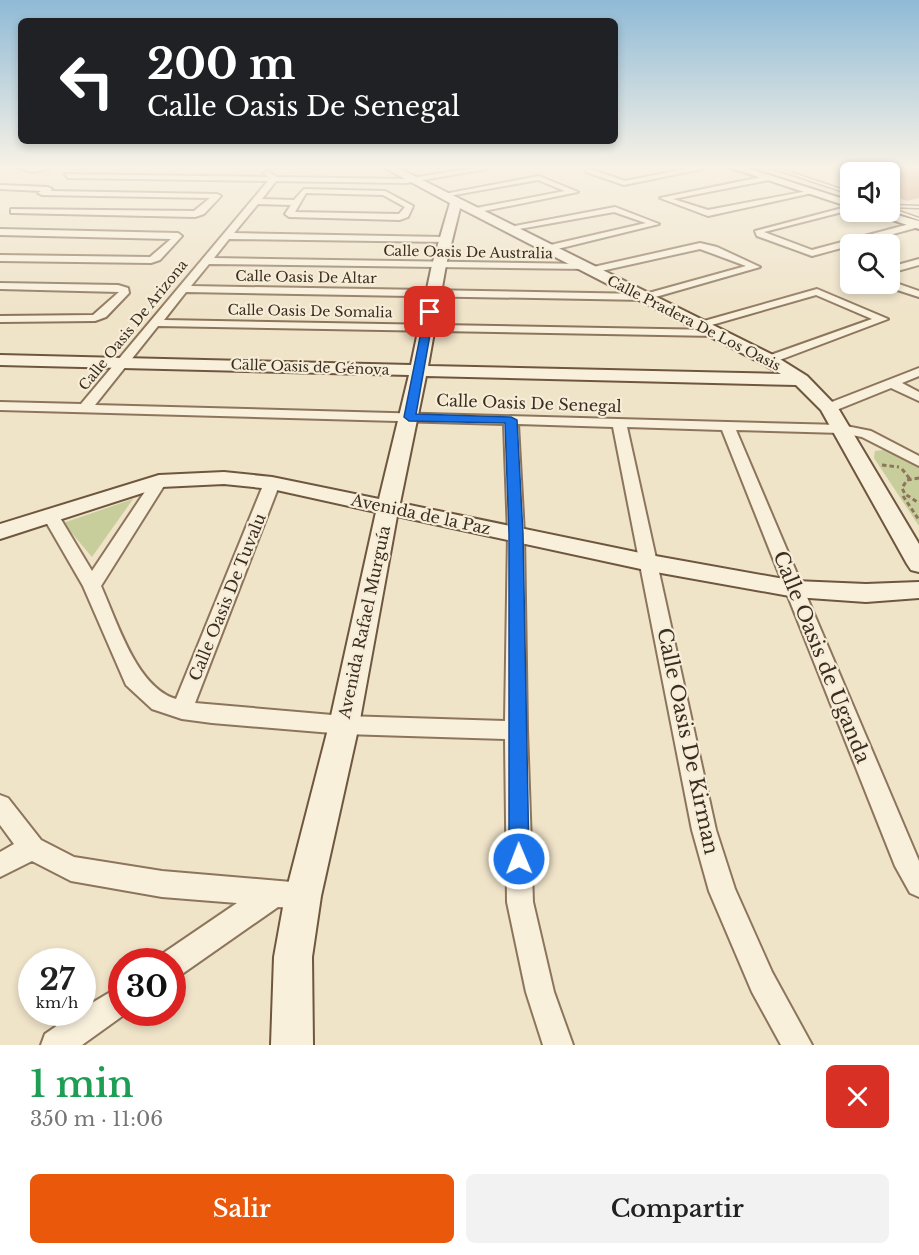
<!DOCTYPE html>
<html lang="es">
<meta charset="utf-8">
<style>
:root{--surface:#fff;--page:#f2f2f2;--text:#222;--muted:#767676;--accent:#ea580c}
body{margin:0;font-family:"Libre Baskerville",serif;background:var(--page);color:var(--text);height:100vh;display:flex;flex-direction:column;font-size:22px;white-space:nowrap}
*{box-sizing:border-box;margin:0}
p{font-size:20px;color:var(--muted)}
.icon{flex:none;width:33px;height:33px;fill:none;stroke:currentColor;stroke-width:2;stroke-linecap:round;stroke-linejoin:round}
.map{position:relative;height:1045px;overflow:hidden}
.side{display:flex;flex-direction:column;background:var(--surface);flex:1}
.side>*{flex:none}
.hud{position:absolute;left:18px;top:18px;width:600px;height:126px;border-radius:9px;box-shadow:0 3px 9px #0003;background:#202124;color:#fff;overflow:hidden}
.tools{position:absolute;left:840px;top:162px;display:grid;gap:12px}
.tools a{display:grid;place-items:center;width:60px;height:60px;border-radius:9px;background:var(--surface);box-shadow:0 3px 9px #0003;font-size:30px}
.speed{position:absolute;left:18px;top:948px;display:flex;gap:12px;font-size:30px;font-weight:700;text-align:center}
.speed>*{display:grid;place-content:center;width:78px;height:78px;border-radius:50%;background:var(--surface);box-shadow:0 3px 9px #0003;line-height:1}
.speed small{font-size:15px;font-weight:400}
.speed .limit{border:9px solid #d22;background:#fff;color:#111}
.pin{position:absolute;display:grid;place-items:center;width:51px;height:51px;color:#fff;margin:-26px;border-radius:12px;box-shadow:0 3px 9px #0006}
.me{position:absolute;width:66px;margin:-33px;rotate:359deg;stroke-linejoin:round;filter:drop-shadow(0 0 4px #0008)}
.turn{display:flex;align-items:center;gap:21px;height:126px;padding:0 30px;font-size:27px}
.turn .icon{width:78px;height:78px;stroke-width:2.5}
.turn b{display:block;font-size:42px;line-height:51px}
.round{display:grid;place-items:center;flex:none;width:63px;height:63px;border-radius:9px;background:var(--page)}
.summary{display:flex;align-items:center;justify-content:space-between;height:102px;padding:0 30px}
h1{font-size:36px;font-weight:600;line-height:45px;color:#1e9e55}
.action{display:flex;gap:12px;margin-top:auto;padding:12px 30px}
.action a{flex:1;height:69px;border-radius:9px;background:var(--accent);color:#fff;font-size:24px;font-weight:600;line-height:69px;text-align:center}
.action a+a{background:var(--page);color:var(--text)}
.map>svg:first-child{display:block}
.green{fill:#c8ce9b}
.building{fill:#ce9e7d}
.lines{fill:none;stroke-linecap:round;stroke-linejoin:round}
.lane-casing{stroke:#8c755c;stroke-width:3}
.street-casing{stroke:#8c755c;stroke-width:4}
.secondary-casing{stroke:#6e563f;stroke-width:4}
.path{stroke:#8c755c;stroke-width:3;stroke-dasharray:4.5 3;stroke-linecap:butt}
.lane{fill:#f9f0dc;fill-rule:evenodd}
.street{fill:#f9f0dc;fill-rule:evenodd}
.secondary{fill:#f9f0dc;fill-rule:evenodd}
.route{fill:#1a73e8;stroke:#114b97;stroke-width:1.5}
.labels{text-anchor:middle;stroke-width:4.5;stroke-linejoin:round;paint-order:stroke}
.far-street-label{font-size:14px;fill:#3c2d20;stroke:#f6edd8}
.street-label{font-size:16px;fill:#3c2d20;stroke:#f6edd8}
.near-street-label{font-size:20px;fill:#3c2d20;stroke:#f6edd8}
</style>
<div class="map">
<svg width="919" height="1045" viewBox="0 0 919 1045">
<rect width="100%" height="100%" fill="#efe3c8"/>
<path class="green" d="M884 450 919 466V526L874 458 875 451Z
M133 499 92 557 63 523Z"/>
<path class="building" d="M890 168H919V198L907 201 890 195Z"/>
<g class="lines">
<g class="lane-casing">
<path id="lane" d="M772 168H778L850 192V194Z
M890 205 919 206V208L890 207Z
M890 208 919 218V220L890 210Z"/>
</g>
<g class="street-casing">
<path id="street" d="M19 168H50L32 172Z
M473 168H491L406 183 276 181 262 199 294 200 304 189 385 191 413 206 408 217 400 220 289 217 285 214 291 205 258 204 234 233 444 237 449 240 447 242 229 239 214 258 585 264 589 268 700 243 717 247 760 267 645 300 186 292 164 320 716 330 722 333 716 336 158 326 95 405 841 425 871 431 919 456V466L862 437 841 433 736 430 919 861V897L910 893 895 866 722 430 627 427 716 830 735 889 772 972 812 1045H781L752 992 709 891 692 830 613 427 518 424 524 534 527 730 533 902 554 992 573 1045H543L526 992 507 902 505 739 344 734 212 723 182 719 152 709 126 685 83 586 42 515 44 511H56L92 571 154 478H164L167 481 101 586C117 621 136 687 176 699L264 483 267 480H277L280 483 195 703 344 716 505 721 508 534 504 424 0 410V402L81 404 268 181 68 178 65 174 268 177 264 173 268 171 276 177 406 179ZM306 193 383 195 405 207 399 214 295 212ZM700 249 746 266 645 294 191 286 209 264 588 269 592 273Z
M587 168 625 181 690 168H706L624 185 586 172Z
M539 176 578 192 474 213 470 211 471 209 565 191 538 180 443 197 439 195Z
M766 176 769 180 673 199 708 210 813 190 817 192 708 216 660 198Z
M0 185 48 187 52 189 50 191 217 194 221 196 204 214 195 217 14 213H11V209L194 211 210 198 42 195 38 193 41 191 0 189Z
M850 206V210L764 232 812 250 917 222 919 227 812 256 757 236 755 231Z
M615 207 659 224 549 251 546 250V246L646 223 614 212 508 231 504 228Z
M0 229 178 233 182 236 160 260 151 263 0 261V255L150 257 171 239 0 235Z
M919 259V265L890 273V267Z
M890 281 919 291V297L885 286 884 284H890Z
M0 283 118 285 128 288 129 293 106 317 95 321 0 322V316L93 315 119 292 0 289Z
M817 289 888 319 769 364 763 360 765 357 872 319 816 295 701 328 695 325 697 323Z
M919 368V376L902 383 919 392V401L891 388 834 411H824L822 408 824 405Z
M0 795 8 798 41 840 74 857 162 871 303 883 312 887 316 896 312 905 303 909 278 907 182 974 172 978V962H159L162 954 237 903 162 897 71 881 32 861 0 877V852L14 844 0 825Z
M122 985V1012H128L82 1045H41L45 1034 77 1012H82V1009Z"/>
</g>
<g class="secondary-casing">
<path id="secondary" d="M385 168H398L775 356 807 376 838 408 919 544V572L911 570 907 564 821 410 796 385 426 376 400 503 650 555 795 581 866 584 919 582V598L866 602 795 597 650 571 397 516 359 725 321 896 312 957 313 1045H271L274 957 285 896 329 725 376 512 272 489 224 484 161 487 0 539V524L159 475 224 472 272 477 379 499 409 375 0 365V355L411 365 432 265 450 203ZM460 208 763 364 781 374 428 366 446 265Z
M731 168H747L850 201V207Z
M869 212H886L919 221V229Z"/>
</g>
<path class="path" d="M882 465 899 467
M902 469 910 479
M919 478 907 480 902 488 905 494 919 503
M903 496 919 520"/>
<use href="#lane" class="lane"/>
<use href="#street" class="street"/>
<use href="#secondary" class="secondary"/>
</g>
<linearGradient id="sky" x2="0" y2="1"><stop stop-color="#8fbad6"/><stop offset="0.53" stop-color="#f8f2e6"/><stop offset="1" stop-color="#f8f2e6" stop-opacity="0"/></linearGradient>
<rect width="919" height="315" fill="url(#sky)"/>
<path class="route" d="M430 309 434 312 416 414 511 417 517 420 523 534 529 859 526 866 519 869 512 866 509 859V534L505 423 409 421 404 417 425 312Z"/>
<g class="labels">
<g class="far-street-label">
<text transform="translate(468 252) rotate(1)" y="5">Calle Oasis De Australia</text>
<text transform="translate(306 277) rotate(1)" y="5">Calle Oasis De Altar</text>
<text transform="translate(310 311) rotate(1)" y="5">Calle Oasis De Somalia</text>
<text transform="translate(694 323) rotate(27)" y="5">Calle Pradera De Los Oasis</text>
<text transform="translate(133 325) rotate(-51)" y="5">Calle Oasis De Arizona</text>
<text transform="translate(310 367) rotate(2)" y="5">Calle Oasis de Génova</text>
</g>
<g class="street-label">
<text transform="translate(529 403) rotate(2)" y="6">Calle Oasis De Senegal</text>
<text transform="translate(421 514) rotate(12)" y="6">Avenida de la Paz</text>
<text transform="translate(227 597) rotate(-68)" y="6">Calle Oasis De Tuvalu</text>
<text transform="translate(364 622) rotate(-78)" y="6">Avenida Rafael Murguía</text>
</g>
<g class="near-street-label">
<text transform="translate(822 657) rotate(68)" y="7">Calle Oasis de Uganda</text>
<text transform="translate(688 741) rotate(78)" y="7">Calle Oasis De Kirman</text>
</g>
</g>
</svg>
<div class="tools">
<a><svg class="icon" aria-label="sound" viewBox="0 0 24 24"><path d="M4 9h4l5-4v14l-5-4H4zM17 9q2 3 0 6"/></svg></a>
<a><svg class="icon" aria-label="search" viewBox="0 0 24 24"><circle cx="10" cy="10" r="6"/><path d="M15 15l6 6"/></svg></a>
</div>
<div class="speed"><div>27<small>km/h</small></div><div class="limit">30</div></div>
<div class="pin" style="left:430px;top:312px;background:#d93025"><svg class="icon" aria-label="arrive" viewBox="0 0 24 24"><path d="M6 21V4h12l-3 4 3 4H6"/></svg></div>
<svg class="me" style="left:519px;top:859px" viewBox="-20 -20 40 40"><circle r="17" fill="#1a73e8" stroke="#fff" stroke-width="3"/><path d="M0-11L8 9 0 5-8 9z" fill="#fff"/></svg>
<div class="hud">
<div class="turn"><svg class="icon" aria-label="left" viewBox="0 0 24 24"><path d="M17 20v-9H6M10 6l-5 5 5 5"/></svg><div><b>200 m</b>Calle Oasis De Senegal</div></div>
</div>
</div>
<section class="side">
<div class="summary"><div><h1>1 min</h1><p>350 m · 11:06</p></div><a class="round" style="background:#d93025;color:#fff"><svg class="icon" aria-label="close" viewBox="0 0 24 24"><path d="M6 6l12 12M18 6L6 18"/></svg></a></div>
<div class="action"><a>Salir</a><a>Compartir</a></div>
</section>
